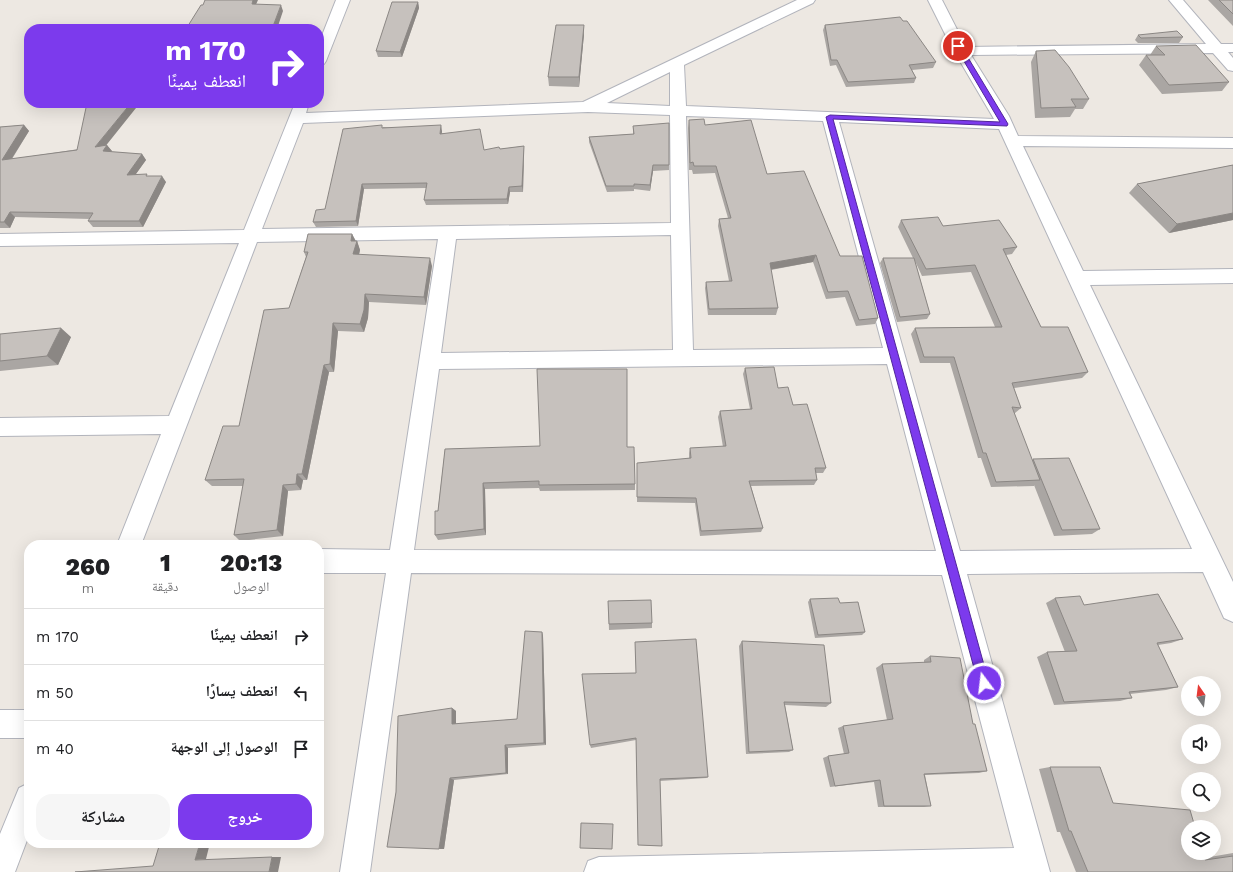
<!DOCTYPE html>
<html lang="ar">
<meta charset="utf-8">
<style>
:root{--surface:#fff;--page:#f6f6f6;--text:#202124;--muted:#757577;--line:#e0e0e0;--accent:#7c3aed}
body{margin:0;font-family:"Work Sans","Noto Naskh Arabic",sans-serif;background:var(--page);color:var(--text);direction:rtl;height:100vh;display:flex;flex-direction:column;font-size:15px;white-space:nowrap}
*{box-sizing:border-box;margin:0}
p{font-size:13px;color:var(--muted)}
.icon{flex:none;width:22px;height:22px;fill:none;stroke:currentColor;stroke-width:2;stroke-linecap:round;stroke-linejoin:round}
.map{position:relative;flex:1;overflow:hidden;direction:ltr}
.details{position:absolute;left:24px;top:540px;width:300px;height:308px;display:flex;flex-direction:column;background:var(--surface);border-radius:16px;box-shadow:0 4px 16px #0002;direction:rtl}
.details>*{flex:none}
.banner{position:absolute;left:24px;top:24px;width:300px;height:84px;border-radius:16px;box-shadow:0 4px 16px #0002;direction:rtl;background:#7c3aed;color:#fff;overflow:hidden}
.needle{width:26px;rotate:346deg}
.controls{position:absolute;left:1181px;top:676px;display:grid;gap:8px}
.controls a{display:grid;place-items:center;width:40px;height:40px;border-radius:50%;background:var(--surface);box-shadow:0 4px 16px #0002;font-size:20px}
.pin{position:absolute;display:grid;place-items:center;width:34px;height:34px;color:#fff;margin:-17px;border:2px solid #fff;border-radius:50%;box-shadow:0 1px 4px #0007}
.me{position:absolute;width:44px;margin:-22px;rotate:345deg;stroke-linejoin:round;filter:drop-shadow(0 0 3px #0008)}
.turn{display:flex;align-items:center;gap:14px;height:84px;padding:0 12px;font-size:18px}
.turn .icon{width:52px;height:52px;stroke-width:2.5}
.turn b{display:block;font-size:28px;line-height:34px}
.eta{display:flex;justify-content:space-evenly;align-items:center;height:68px;text-align:center}
.eta b{font-size:24px;font-weight:800;line-height:28px}
.action{display:flex;gap:8px;margin-top:auto;padding:8px 12px}
.action a{flex:1;height:46px;border-radius:16px;background:var(--accent);color:#fff;font-size:16px;font-weight:800;line-height:46px;text-align:center}
.action a+a{background:var(--page);color:var(--text)}
ul{padding:0;list-style:none}
li{display:flex;align-items:center;gap:12px;height:56px;padding:0 12px;border-top:1px solid var(--line)}
li div{flex:1}
li b{display:block;font-size:15px}
li em{font-style:normal}
.map>svg:first-child{display:block}
.lines{fill:none;stroke-linecap:round;stroke-linejoin:round}
.minor-casing{stroke:#b2b4bc;stroke-width:2}
.minor{fill:#fff;fill-rule:evenodd}
.wall{fill:#aaa6a3}
.shaded-wall{fill:#8b8784}
.building{fill:#c6c1bd;stroke:#8b8784}
.route{fill:#7c3aed;stroke:#51269a}
</style>
<div class="map">
<svg width="1233" height="872" viewBox="0 0 1233 872">
<rect width="100%" height="100%" fill="#ede8e2"/>
<g class="lines">
<g class="minor-casing">
<path id="minor" d="M336 0H350L326 61 324 64 319 65V43Z
M797 0H815L813 3 684 65 686 106 994 119 951 46 928 0H942L966 47 1206 44 1169 0H1183L1221 44H1233V52H1228L1233 58V71L1228 70 1213 53 971 55 1009 116 1018 136 1233 138V148L1023 146 1083 271 1233 269V283L1090 285 1233 582V622L1224 618 1203 572 967 574 1050 872H584L588 861 599 857 1014 848 942 575 411 573 370 872H340L386 573H319V549L390 550 438 239 257 242 141 545H117L161 434 0 436V418L169 416 239 243 0 246V234L244 230 295 103H309L306 113 583 102ZM670 72V106L607 103ZM588 112 670 115 671 223 262 229 303 123ZM686 116 823 121 883 348 693 350ZM839 122 999 129 1192 549 960 551ZM671 235 673 350 441 353 456 239ZM887 364 936 551 414 550 439 369Z
M0 710H29V738H0Z
M29 783V835L15 872H0V834L19 788Z"/>
</g>
<use href="#minor" class="minor"/>
</g>
<path class="wall" d="M1208 0H1233V26Z
M418 2 419 8 402 57H378L376 51Z
M825 25 936 62 933 68 912 70 916 78 914 83 846 87 836 65 830 66 823 30Z
M584 34 579 87 549 86 548 77Z
M1138 35 1183 37 1179 43H1138L1135 40Z
M1156 46 1229 82 1222 91 1162 94 1139 65 1146 55H1150Z
M1036 51 1089 99 1083 109H1075L1070 117 1035 118 1031 62Z
M689 120 705 125 767 174 840 256 878 318 875 324 856 326 845 297 826 299 813 262 771 270 778 308 776 315H708L705 288 706 282 729 281 718 226 719 219 728 218 715 173 693 174 692 170H689L688 128Z
M24 125 29 131 12 159 106 145 112 151 111 152 142 154 146 160 135 175 148 176 166 182 143 227H93L88 221 90 219 15 217 10 228H0V127Z
M633 126 669 165V170L653 171 650 191 634 189V191L607 192 589 142V137L633 134Z
M383 127 442 131V133L484 150 500 149 524 146V151L523 192H510L508 204 426 205 424 200 427 188 364 189 358 226 316 227 313 222 325 209Z
M1233 165V220L1169 233 1129 193 1137 184Z
M901 220 943 226 1017 247 1012 254 1006 255 1041 327 1088 372 1082 378 1014 388 1021 408 1015 413H1014L1032 461 1033 459 1100 529 1092 534 1054 536 1034 485V486L991 487 981 458H978L950 363H920L911 334 915 328 995 327 971 272 922 276 915 261 930 314 927 319 897 322 880 263 883 258H913L898 227Z
M352 234 356 241H357L360 250 359 255 432 266 426 305 369 302 368 318 364 332 338 331 334 372H329L307 480H303L301 490 288 491 283 536 240 541 234 535 243 486H212L205 480 239 426 289 308 306 257 304 252Z
M0 334 71 337 58 365 0 371Z
M745 368 778 388 793 405 826 468 823 473H816L817 480 814 485 751 486 763 528 761 532 700 536 695 503 637 502V469L689 458V453L690 448 723 447 718 417 720 411 750 409 743 374Z
M627 447 635 484V490L540 491 539 488 485 489 486 535 438 540 435 535 445 449Z
M1055 598 1084 605 1183 639 1171 643 1158 645 1178 687 1166 690 1130 694 1132 698 1120 701 1054 705 1037 657 1047 652H1065L1046 603Z
M810 599 865 632 862 635 815 638 808 602Z
M608 601 652 623V628L609 630Z
M542 632 543 636 546 745 508 748V774L454 780 444 849 396 792 452 708 456 711V724L517 719Z
M742 641 831 703 826 707 785 705 793 750 789 752 746 754 739 646Z
M635 642 708 777 706 778 660 781 662 846 638 845 636 740 591 748 590 745 636 673Z
M930 656 973 724 987 771 979 773 925 775 931 806 924 807H878L874 782 830 787 823 758 828 756 844 754 838 728 843 726 887 720 876 668 882 664 924 663V660Z
M1050 767 1113 803 1204 858 1233 853V872H1076L1060 832H1057L1039 769Z"/>
<path class="shaded-wall" d="M253 0H258L254 9 252 4Z
M418 2 419 8 402 57 400 52Z
M281 5 283 11 277 29H272Z
M584 25V34L579 87V77Z
M131 103H140L100 153 95 147Z
M24 125 29 131 7 166 2 160Z
M441 125 442 131 441 139 440 134Z
M107 145 112 151 107 157 103 151Z
M524 146V151L523 192 522 186Z
M142 154 146 160 131 181 127 175Z
M653 165V171L650 191V185Z
M162 176 166 182 143 227 139 221Z
M362 184 364 189 358 226 356 221Z
M509 187 510 192 508 204 507 199Z
M10 212 15 217 10 228 4 222Z
M1233 213V220L1169 233 1177 224Z
M352 234 356 242 351 241Z
M357 241 360 250 357 262 353 254Z
M816 255 813 262 768 270 770 263Z
M430 258 432 266 426 305 424 297Z
M365 294 369 302 368 318 364 332 360 324Z
M333 323 338 331 334 372 330 364Z
M61 328 71 337 58 365 47 356Z
M324 365 329 372 307 480 302 474Z
M297 474 303 480 301 490 296 484Z
M483 483 485 489 486 535 484 529Z
M283 485 288 491 283 536 277 530Z
M542 632 543 636 546 745 544 743Z
M452 708 456 711V727L452 724Z
M505 745 508 748V774L506 773Z
M450 778 454 780 444 849H439Z
M200 843H210L206 859 195 860Z
M272 857H281L278 872H269Z"/>
<path class="building" d="M205 0H253L252 4 281 5 272 29H186L201 5H203Z
M1219 0H1233V14Z
M392 2H418L400 52 376 51Z
M900 17 903 21H907L936 62 909 65 916 78 848 82 837 60H831L825 25Z
M556 25H584L579 77H548Z
M1177 31 1183 37 1141 38 1138 35Z
M1196 45 1229 82 1169 85 1146 55H1165L1156 46Z
M1055 50 1069 67 1089 99H1071L1076 107 1041 108 1036 51Z
M87 103H131L95 147 107 145 103 151 142 154 127 175 147 174 146 176H162L139 221H88L93 213 10 212 4 222H0V127L24 125 2 160 77 150Z
M704 119 705 125 751 120 767 174 804 171 840 256H862L878 318 859 320 848 291 828 292 816 255 770 263 778 308 709 309 706 282 732 281 719 219 731 218 716 166H694L693 162 690 163 689 120Z
M669 123V165H653L650 185 634 184V186H606L589 137 634 134 633 126Z
M382 125V128L441 125 440 134 480 129 484 150 499 147 500 149 524 146 522 186 509 187 507 199 424 200 427 183 362 184 356 221 313 222 316 210 325 209 343 129Z
M1233 165V213L1177 224 1137 184Z
M938 217 943 226 999 220 1017 247 1003 249 1041 327H1068L1088 372 1012 383 1021 408 1012 407 1040 480 996 482 986 453H983L954 357H924L915 328 1002 327 975 265 926 269 901 220Z
M308 234H352L351 241H357L353 254 430 258 424 297 365 294 364 310 360 324 333 323 330 364 324 365 302 474H297L296 484 283 485 277 530 234 535 244 479 205 480 223 426H239L264 310 289 308 308 252H304Z
M883 258H914L930 314 900 317Z
M61 328 47 356 0 361V334Z
M774 367 778 388 788 387 793 405 807 404 826 468H815L817 480 749 481 763 528 701 531 696 498 637 497V463L691 458 690 448 726 446 720 411 752 409 745 368Z
M537 369H627V447H634L635 484 539 485V481L483 483 484 529 435 535V511H438L445 449 540 446Z
M1069 458 1100 529 1062 530 1033 459Z
M1158 594 1183 639 1157 643 1178 687 1129 692 1132 698 1064 702 1047 652 1077 651 1055 598 1080 596 1084 605Z
M838 598 840 603 858 602 865 632 818 635 810 599Z
M651 600 652 623 609 624 608 601Z
M525 631 542 632 544 743 505 745 506 773 450 778 439 849 387 847 396 792 398 716 452 708V724L517 719Z
M696 639 708 777 660 779 662 846 638 845 636 738 590 745 582 674 636 673 635 642Z
M742 641 824 645 831 703 784 702 793 750 749 752Z
M930 656 960 658 973 724H975L987 771 924 774 931 806H884L880 780 835 786 828 756 849 753 843 726 893 719 882 664 931 662Z
M1050 767H1100L1113 803 1190 810 1195 827H1188V853H1203L1205 860 1233 856V872H1088L1071 831H1069Z
M581 823 613 824 612 849 580 848Z
M160 843H200L195 860 272 857 269 872H75L153 866Z"/>
<path class="route" d="M955 44 961 46 1008 124 1007 126 833 119 989 683 988 687 984 689 980 687 978 683 826 117 830 115 1000 122 955 46Z"/>
</svg>
<div class="controls">
<a><svg class="needle" viewBox="-14 -14 28 28"><path d="M0-13l5 13h-10z" fill="#e53935"/><path d="M0 13l5-13h-10z" fill="#757577"/></svg></a>
<a><svg class="icon" aria-label="sound" viewBox="0 0 24 24"><path d="M4 9h4l5-4v14l-5-4H4zM17 9q2 3 0 6"/></svg></a>
<a><svg class="icon" aria-label="search" viewBox="0 0 24 24"><circle cx="10" cy="10" r="6"/><path d="M15 15l6 6"/></svg></a>
<a><svg class="icon" aria-label="layers" viewBox="0 0 24 24"><path d="M12 4l9 5-9 5-9-5zM3 14l9 5 9-5"/></svg></a>
</div>
<div class="pin" style="left:958px;top:46px;background:#d93025"><svg class="icon" aria-label="arrive" viewBox="0 0 24 24"><path d="M6 21V4h12l-3 4 3 4H6"/></svg></div>
<svg class="me" style="left:984px;top:683px" viewBox="-20 -20 40 40"><circle r="17" fill="#7c3aed" stroke="#fff" stroke-width="3"/><path d="M0-11L8 9 0 5-8 9z" fill="#fff"/></svg>
<div class="banner">
<div class="turn"><svg class="icon" aria-label="right" viewBox="0 0 24 24"><path d="M7 20v-9h11M14 6l5 5-5 5"/></svg><div><b>170 m</b>انعطف يمينًا</div></div>
</div>
<section class="details">
<div class="eta">
<div><b>20:13</b><p>الوصول</p></div>
<div><b>1</b><p>دقيقة</p></div>
<div><b>260</b><p>m</p></div>
</div>
<ul>
<li><svg class="icon" aria-label="right" viewBox="0 0 24 24"><path d="M7 20v-9h11M14 6l5 5-5 5"/></svg><div><b>انعطف يمينًا</b></div><em>170 m</em></li>
<li><svg class="icon" aria-label="left" viewBox="0 0 24 24"><path d="M17 20v-9H6M10 6l-5 5 5 5"/></svg><div><b>انعطف يسارًا</b></div><em>50 m</em></li>
<li><svg class="icon" aria-label="arrive" viewBox="0 0 24 24"><path d="M6 21V4h12l-3 4 3 4H6"/></svg><div><b>الوصول إلى الوجهة</b></div><em>40 m</em></li>
</ul>
<div class="action"><a>خروج</a><a>مشاركة</a></div>
</section>
</div>
